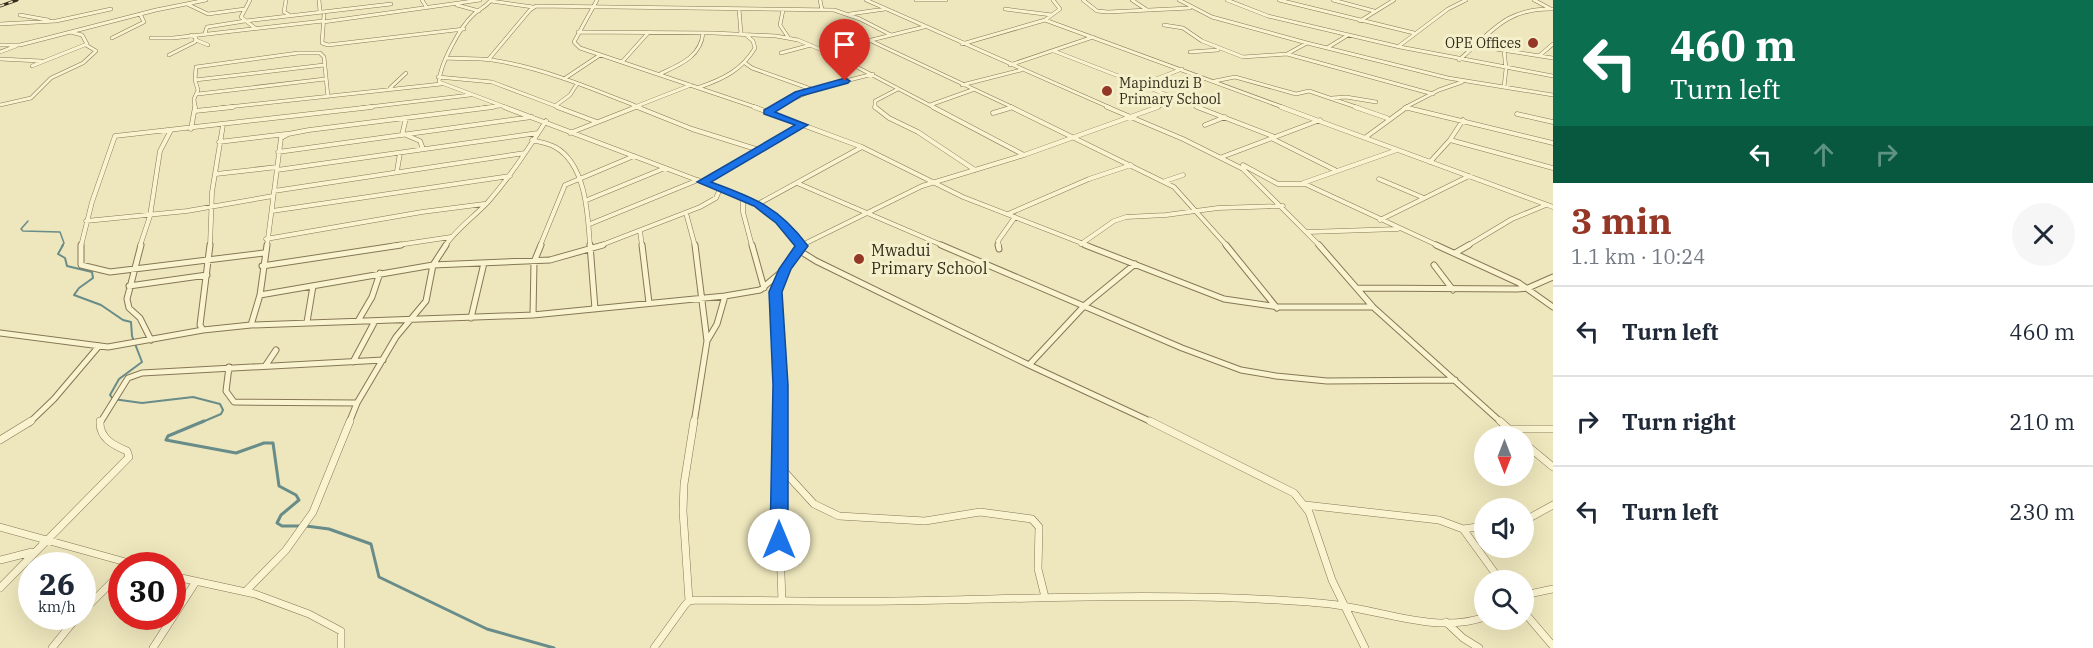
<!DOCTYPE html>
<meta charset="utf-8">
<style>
:root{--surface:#fff;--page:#f6f6f7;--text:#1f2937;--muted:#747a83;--line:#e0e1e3;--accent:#953726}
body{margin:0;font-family:"IBM Plex Serif",serif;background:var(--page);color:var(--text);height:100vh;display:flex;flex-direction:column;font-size:22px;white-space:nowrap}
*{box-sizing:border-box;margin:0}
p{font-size:20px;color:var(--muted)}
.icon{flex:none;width:33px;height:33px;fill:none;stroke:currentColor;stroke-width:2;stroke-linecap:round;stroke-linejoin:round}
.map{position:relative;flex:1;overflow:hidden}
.panel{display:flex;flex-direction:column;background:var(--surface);width:540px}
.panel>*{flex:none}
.hud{background:#0b6e4f;color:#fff;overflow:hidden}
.needle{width:39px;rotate:180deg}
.tools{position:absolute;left:1474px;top:426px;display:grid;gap:12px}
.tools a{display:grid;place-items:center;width:60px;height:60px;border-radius:50%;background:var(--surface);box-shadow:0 6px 24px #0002;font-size:30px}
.speed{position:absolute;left:18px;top:552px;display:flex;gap:12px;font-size:30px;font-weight:700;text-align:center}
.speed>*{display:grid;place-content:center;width:78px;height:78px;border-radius:50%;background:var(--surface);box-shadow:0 6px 24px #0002;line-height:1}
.speed small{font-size:15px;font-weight:400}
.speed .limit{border:9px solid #d22;background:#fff;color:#111}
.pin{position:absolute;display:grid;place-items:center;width:51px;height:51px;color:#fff;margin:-62px -26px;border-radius:50% 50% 50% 0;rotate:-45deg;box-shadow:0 0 6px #0007}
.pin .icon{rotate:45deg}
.me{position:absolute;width:66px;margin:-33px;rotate:0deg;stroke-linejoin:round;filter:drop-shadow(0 0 4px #0008)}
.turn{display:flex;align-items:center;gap:21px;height:126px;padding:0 18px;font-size:27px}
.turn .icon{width:78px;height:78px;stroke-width:2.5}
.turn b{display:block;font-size:42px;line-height:51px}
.lanes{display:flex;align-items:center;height:57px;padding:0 18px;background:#0003;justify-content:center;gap:30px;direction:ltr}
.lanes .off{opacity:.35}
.round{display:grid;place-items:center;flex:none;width:63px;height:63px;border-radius:32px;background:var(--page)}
.headline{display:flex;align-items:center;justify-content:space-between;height:102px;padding:0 18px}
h1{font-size:36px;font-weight:700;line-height:45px;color:var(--accent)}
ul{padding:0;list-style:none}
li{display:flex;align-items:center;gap:18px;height:90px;padding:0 18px;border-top:2px solid var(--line)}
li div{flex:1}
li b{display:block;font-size:22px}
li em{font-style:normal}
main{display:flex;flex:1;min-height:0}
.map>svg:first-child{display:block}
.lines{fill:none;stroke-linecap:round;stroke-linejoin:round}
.stream-far2{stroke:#688c89;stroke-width:1.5}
.stream-far1{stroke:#688c89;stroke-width:2}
.stream{stroke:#688c89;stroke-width:3}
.minor-far3-casing{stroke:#867756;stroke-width:4}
.minor-far2-casing{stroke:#867756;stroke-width:5}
.minor-far1-casing{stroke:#867756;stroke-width:7}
.minor-casing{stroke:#867756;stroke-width:8}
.minor-far3{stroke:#f9f3d0;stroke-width:3}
.minor-far2{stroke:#f9f3d0;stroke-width:4}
.minor-far1{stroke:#f9f3d0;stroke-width:5}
.minor{stroke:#f9f3d0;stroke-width:7}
.rail-casing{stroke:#352c1b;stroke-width:3}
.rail{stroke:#f5f0cc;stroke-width:1.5;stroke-dasharray:4.5;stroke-linecap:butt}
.route{fill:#1a73e8;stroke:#114b97;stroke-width:1.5}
.poi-dot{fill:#953726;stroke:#f5f0cc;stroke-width:2}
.labels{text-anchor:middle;stroke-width:6;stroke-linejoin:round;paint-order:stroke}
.far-poi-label{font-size:14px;fill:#352c1b;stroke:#f5f0cc;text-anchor:end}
.poi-label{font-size:16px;fill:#352c1b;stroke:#f5f0cc;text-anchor:start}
</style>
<main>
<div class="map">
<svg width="1553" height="648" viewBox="0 0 1553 648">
<rect width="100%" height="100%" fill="#eee7bd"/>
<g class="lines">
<path class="stream-far2" d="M28 221 21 229 23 231 60 232 64 243 62 246"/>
<path class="stream-far1" d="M63 245 58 254 65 258 67 266 92 272 93 278 79 288 74 295 101 305 123 320 131 322 132 336 142 362 119 379 110 395 113 399 142 403 193 397 220 404 223 410 221 414 200 423"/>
<path class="stream" d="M204 421 168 436 166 440 236 453 264 443H273L279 486 296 495 299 500 281 515 277 523 282 526H300
M306 526 329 529 371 544 379 577 487 629 554 648"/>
<g class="minor-far3-casing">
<path id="minor-far3" d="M250 0 241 17 255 28
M286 0 284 12 288 14
M319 0 320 11
M422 0 427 8
M491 0C486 7 479 9 473 15 460 27 440 64 439 82L508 108
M597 0 574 42 580 48 758 108
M820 0 822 10
M866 0 1111 108
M916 0H946
M1083 0 1097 11 1108 12 1190 8
M1132 0 1147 10
M1179 0 1212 17 1307 43 1448 78 1553 95
M1227 0 1268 16 1400 47 1553 76
M1279 0 1414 33
M1333 0 1374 11
M1534 0 1551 9
M491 1 533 7
M187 4 208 14 245 9
M457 5 479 11
M739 9 741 34
M1005 9 1052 15
M783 10 780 25 788 37
M850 14 885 9
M20 15 48 20
M324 15 322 43 328 45 464 29
M1045 20 1285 108
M246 21 391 4
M1360 21 1394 0
M323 22 480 0
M0 24 56 21 111 9
M1164 25 1183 28 1202 41 1243 57 1287 54 1433 94
M578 32 714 33 776 36 798 40 836 56 935 108
M205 33 207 27 245 21
M112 38 144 22 140 14
M151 38H173L323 21
M196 40 208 45
M869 40 1014 108
M962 44 1045 20 1060 9 1053 0
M0 45H20L156 10 206 0
M1399 46 1448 9 1466 0
M1476 46 1553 58
M825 48 843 47 924 27
M1327 48 1348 35
M1504 50 1506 69 1504 87
M1054 51 1201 108
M0 52 16 46
M1190 52 1218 50
M781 53 811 45
M1287 54 1307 43
M169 55 195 42 196 38 191 35
M1539 56 1553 44
M446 58C461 59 477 58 492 60 544 68 593 89 641 108
M0 59 41 61
M488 60 530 10 536 6 834 10 860 19 891 35
M1459 60C1492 32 1505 8 1553 9
M622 62 648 33
M745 63 752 68 811 89
M1010 65 1093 37
M32 66 87 44 82 35 70 32
M660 74C679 65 701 57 703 33
M438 77 492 82 561 108
M564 79 600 55
M195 80 324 65
M1215 81 1235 77 1296 94 1309 91 1359 108
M1143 84 1182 69
M962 85 1021 70
M700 87C723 79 742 70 755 48L753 41 746 35
M390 88 406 73
M198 94 325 79
M1332 98 1346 97 1376 102
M0 105 31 98 51 78 83 63 96 51 86 45
M930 105 972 90
M555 106 570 95 577 84
M195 108 194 99 198 90 195 80 196 67 298 53H320L324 57 328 97
M219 108 441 84
M360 108 470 95
M481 108 500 106
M632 108 691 85
M773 108 818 88 873 74
M875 108V101L898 89
M1154 108 1178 99
M1404 108 1439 90 1462 82"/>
</g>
<g class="minor-far2-casing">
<path id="minor-far2" d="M504 107 750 200 773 214 801 246
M557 107 597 122
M637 107 692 129 759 150
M754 107 862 147 963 197 1089 246
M875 107 889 118 918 132 975 170
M933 107 1024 155
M1011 107 1174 187 1227 246
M1107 107 1183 139 1243 169 1320 246
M1197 107 1275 137
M1281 107 1553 207
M1355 107 1387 118
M1408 108 1553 143
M195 111 233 107
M767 112 776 107
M993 113 1010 108
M1517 114 1553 122
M1205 125 1225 117
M191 129 195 107
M570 133 636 107
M402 135 406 118
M406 135 420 141 423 149
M1366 137 1407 107
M1271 138 1335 170
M532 140C539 142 548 143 555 147 586 164 588 215 590 246
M1450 140 1553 168
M219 142 286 134
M1397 150 1303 183 1439 246
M278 152 532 117
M1222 157 1320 120
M1430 162 1450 140 1463 120
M1243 165 1278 184H1304
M277 170 538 133
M397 171 400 153
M216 174 277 167
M1379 179 1424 198
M1165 181 1183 175
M702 182 803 125
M797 183 944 246
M274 191 525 153
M743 197V212L752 246
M587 200 665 168
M758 204 862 147
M272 211 510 176
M686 213 695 246
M1008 214 1089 179 1131 165
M1380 220 1469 176
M86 221 187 211 273 196
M590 224 698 180
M640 231 642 246
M1308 232 1398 229
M266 239 422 212 484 204
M1081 244 1114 221 1126 217 1166 215 1218 208 1283 206
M802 245 922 186 1024 155 1158 107
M81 246 92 202 115 136 372 107
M140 246 150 216 160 151 171 130
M210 246 212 192 223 125
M267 246 281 138 288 134 309 130 493 107
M391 246 451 237
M445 246C456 229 474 217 488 202 510 177 528 149 546 121
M540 246 565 185 634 156
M599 246 700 207 716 198 720 189
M999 246 998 241 1015 217
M1467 246 1512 219 1546 205"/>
</g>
<g class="minor-far1-casing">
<path id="minor-far1" d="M81 245V265L110 272 264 253
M141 245 127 299 129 308 140 318 151 340
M210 245 200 325 203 330 251 325
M267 245 260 295 251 325 533 315 725 296 760 290 785 269
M590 245 595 309
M642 245 649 303
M752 245 764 288
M941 245 1182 348 1241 370 1276 376 1327 381 1455 380
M998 245 999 249
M1085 245 1224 299 1279 307H1373
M1226 245 1277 308
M1319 245 1373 307 1502 423
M1436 245 1519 283 1553 307
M800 251 816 261 1029 365 1154 423
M1455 253 1469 245
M1434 265 1453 290
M262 266 401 245
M129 286 207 275
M1357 288 1517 289 1528 288 1553 277
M260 295 433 265 550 260 603 245
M533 315 534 262 541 245
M471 318 484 263
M358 321 372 297 380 273
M307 322 313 286
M0 333 108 347 203 330
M707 341 717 324 725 296
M353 362 375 321
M266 365 276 350
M1029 365 1085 305 1135 264
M229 367 226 391 234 402 357 403
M29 423 54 399 99 346
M100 423 128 378 142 373 383 360
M349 423 357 403 396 337 426 301 433 265 446 245
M694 423 707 341 695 245
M780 423 781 375 776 315V291L781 277 801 245"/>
</g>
<g class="minor-casing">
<path id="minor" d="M780 421 779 521 782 601
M1150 421 1294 493 1309 512 1332 580 1365 648
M1500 421 1517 436
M1508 429H1553
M0 440 31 421
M1524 443 1553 467
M781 468 814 504 839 516 925 521 980 512 1032 519 1039 527 1038 569 1045 597
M1305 505 1439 520 1463 529 1500 580
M1524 521 1553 505
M0 527 140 566
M1463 529 1485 526
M0 560 32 552
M172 576 255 594 309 614 341 631V648
M0 588 129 457 127 451C113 445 99 438 100 421
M246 591 286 550 313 512 350 421
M1524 595 1553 589
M689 601 683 511 684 484 694 421
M82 612 122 572
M1524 612 1553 646
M1446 622 1463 638 1479 648
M52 648 78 616
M153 648 195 583
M654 648 685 605 689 601 696 600C762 600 829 602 895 601 1028 599 1161 592 1293 601 1310 602 1327 603 1343 606 1389 613 1439 633 1485 617"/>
</g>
<use href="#minor-far3" class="minor-far3"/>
<use href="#minor-far2" class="minor-far2"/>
<use href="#minor-far1" class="minor-far1"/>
<use href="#minor" class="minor"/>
<g class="rail-casing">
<path id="rail" d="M0 6 17 0"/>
</g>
<use href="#rail" class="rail"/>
</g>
<path class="route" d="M845 78 850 81 848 83 801 96 775 112 808 125 711 182C755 198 779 207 808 246L791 269 782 292 788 385V540L786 545 779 547 773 545 770 540 773 385 769 292 779 269 795 246 776 223 754 206 697 182 795 125 764 114V110L795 92Z"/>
<g class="poi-dot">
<circle cx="1533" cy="43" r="6"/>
<circle cx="1107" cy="91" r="6"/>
<circle cx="859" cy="259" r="6"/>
</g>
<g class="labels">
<g class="far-poi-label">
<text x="1521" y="48">OPE Offices</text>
<text x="1119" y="88" text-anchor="start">Mapinduzi B<tspan x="1119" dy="16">Primary School</tspan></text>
</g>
<g class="poi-label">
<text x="871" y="256">Mwadui<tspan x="871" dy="18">Primary School</tspan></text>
</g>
</g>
</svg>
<div class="tools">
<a><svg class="needle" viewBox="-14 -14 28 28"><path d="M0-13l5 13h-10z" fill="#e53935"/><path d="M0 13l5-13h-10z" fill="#747a83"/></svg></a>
<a><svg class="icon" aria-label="sound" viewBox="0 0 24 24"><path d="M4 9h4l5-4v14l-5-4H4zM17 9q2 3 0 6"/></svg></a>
<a><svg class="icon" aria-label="search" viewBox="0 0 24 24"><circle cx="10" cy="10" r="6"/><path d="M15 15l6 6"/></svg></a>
</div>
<div class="speed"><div>26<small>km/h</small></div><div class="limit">30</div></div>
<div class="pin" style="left:845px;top:81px;background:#d93025"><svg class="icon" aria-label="arrive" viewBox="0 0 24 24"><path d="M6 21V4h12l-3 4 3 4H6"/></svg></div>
<svg class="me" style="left:779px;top:540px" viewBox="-20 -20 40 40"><circle r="19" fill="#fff"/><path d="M0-13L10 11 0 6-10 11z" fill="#1a73e8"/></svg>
</div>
<section class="panel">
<div class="hud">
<div class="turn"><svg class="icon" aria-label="left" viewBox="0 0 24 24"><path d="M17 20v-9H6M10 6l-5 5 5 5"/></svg><div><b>460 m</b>Turn left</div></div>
<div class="lanes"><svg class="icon" aria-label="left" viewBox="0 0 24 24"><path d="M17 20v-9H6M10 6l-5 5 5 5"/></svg><svg class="icon off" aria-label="ahead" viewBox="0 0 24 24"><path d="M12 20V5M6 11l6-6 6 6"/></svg><svg class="icon off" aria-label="right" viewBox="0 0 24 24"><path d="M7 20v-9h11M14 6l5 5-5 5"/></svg></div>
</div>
<div class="headline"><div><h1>3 min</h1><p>1.1 km · 10:24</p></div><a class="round"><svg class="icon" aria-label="close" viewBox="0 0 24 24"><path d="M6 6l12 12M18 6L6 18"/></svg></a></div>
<ul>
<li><svg class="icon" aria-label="left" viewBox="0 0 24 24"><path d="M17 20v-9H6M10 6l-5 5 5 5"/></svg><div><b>Turn left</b></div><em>460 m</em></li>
<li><svg class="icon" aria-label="right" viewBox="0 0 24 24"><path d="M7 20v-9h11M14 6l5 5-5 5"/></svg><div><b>Turn right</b></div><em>210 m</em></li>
<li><svg class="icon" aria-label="left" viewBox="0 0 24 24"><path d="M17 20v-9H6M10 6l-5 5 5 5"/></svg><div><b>Turn left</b></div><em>230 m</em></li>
</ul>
</section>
</main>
